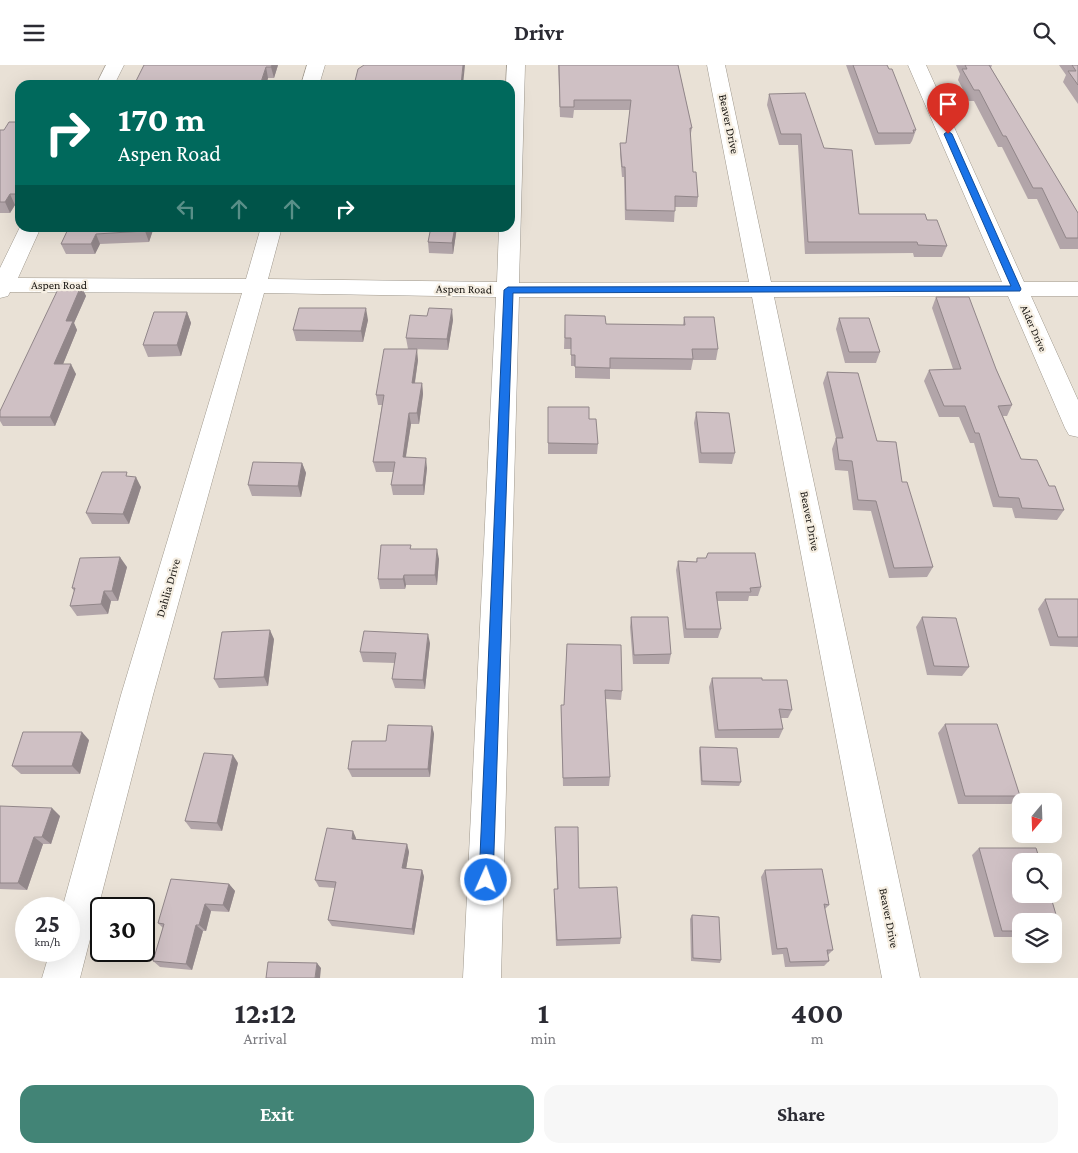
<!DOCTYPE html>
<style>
:root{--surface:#fff;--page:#f7f7f7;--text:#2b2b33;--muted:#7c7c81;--accent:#428476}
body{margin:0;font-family:"Crimson Pro",serif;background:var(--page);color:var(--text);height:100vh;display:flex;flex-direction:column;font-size:19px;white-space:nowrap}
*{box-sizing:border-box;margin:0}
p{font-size:16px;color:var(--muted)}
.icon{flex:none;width:28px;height:28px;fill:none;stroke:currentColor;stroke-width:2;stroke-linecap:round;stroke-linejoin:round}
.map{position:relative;height:913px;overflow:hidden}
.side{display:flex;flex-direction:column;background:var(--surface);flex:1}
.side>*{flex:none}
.guide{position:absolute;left:15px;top:15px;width:500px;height:152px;border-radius:15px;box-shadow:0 5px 20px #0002;background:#00695c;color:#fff;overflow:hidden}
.needle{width:32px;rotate:199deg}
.buttons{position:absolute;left:1012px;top:728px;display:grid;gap:10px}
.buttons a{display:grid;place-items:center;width:50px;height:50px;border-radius:10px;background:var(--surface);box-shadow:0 5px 20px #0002;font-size:25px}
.speed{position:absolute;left:15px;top:832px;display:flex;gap:10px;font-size:25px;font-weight:700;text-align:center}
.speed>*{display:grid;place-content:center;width:65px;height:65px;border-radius:50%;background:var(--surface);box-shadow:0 5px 20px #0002;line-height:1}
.speed small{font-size:12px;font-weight:400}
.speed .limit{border:2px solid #111;border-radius:8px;background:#fff;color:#111}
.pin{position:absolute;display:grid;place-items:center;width:42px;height:42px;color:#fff;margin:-51px -21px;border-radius:50% 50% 50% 0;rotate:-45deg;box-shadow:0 0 5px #0007}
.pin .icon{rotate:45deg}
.me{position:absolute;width:55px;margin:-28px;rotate:2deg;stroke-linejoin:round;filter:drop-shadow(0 0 4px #0008)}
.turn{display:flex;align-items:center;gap:18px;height:105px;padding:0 20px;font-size:22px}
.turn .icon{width:65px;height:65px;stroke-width:2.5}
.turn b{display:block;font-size:35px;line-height:42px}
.lanes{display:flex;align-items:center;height:48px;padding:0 20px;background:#0003;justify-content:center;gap:25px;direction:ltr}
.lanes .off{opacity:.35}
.eta{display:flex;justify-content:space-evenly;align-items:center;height:85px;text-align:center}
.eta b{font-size:30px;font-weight:700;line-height:35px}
.action{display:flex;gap:10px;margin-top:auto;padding:10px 20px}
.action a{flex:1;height:58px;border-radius:15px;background:var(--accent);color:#fff;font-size:20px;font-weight:700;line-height:58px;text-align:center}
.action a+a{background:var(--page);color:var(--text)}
header{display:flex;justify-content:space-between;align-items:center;height:65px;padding:0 20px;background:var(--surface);font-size:22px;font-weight:700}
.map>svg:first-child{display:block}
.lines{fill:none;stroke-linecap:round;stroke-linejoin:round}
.street-casing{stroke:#9f988d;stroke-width:1}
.street{fill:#fff;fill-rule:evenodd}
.wall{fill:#b2a5a9}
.shaded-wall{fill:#918689}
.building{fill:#cfc0c4;stroke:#918689}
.route{fill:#1a73e8;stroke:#114b97}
.labels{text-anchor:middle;stroke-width:4.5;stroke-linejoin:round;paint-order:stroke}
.far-street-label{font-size:11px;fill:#181511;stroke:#f6efe3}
.street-label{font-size:12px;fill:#181511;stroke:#f6efe3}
</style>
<header><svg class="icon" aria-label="menu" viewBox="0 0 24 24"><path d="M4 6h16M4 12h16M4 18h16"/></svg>Drivr<svg class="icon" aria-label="search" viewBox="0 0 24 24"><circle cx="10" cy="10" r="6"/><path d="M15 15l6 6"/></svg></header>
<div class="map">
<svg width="1078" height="913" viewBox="0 0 1078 913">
<rect width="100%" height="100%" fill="#e9e1d6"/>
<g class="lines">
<g class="street-casing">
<path id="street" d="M106 0H124L114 20H96Z
M307 0H325L319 20H301Z
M507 0H525L519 218 749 217 707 0H725L771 217H1002L908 0H926L1024 217H1078V231H1031L1078 335V372L1069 370 1065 363 1008 231 774 232 920 913H882L752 232H519L501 913H463L496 232 264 228 153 630 80 913H42L50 886H69V844H62L121 630 242 228 10 227 8 231 0 233V203L20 162H41L18 213 246 214 261 162H282L268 214 497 217 499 162H510V20H506Z"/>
</g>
<use href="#street" class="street"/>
</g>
<path class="wall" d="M144 0H278L274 13H268L266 20H134Z
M558 0H678L692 63 690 73 693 107 698 132 697 142H675L674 157 625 155 624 112H622L620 89V78H626L630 45H574L573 53 560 52Z
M846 0H887L916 65 912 76 910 79 875 80Z
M956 0H992L991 3 1078 148V184H1060L1037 134H1028L1002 82H998L974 36H969L958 15 960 9Z
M1059 0H1078V39L1063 17 1066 10Z
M769 29 824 83 859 149 927 155 947 181 942 192H914L913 188 805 189 798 80H779L767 40Z
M20 57V140H15L10 148H0V65H4Z
M69 162H154L149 177 100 179 95 189H66L61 179Z
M163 162H185L163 164Z
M431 162H457L453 189 429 188 428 177Z
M81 221 86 231 74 258 77 265 63 299 76 309 55 361H3L0 356V346Z
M936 232 996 304 1012 340 1007 351H1003L1021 394 1049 421 1064 445 1057 455 1015 453 1012 443 993 442 974 378H970L959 352H939L924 316 929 305 953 304 932 243Z
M187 247 191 258 181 291 148 292 143 280Z
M565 250 606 259 683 260 684 252 718 284 716 295H693L691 305 610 304V314L575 313V301H571V284H564Z
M839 253 880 287 876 298H845L836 264Z
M368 255 363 277 296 276 293 265Z
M453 255 448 285 408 284 406 273Z
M418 295 415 318H422L423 329 419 359H411L406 392 427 403 424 430H393L391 420 393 407H376L373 397 382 340H378L376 330Z
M827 307 877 376 902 417 933 502 927 512 889 513 871 446 853 445 848 406 835 405 832 384 836 373 823 318Z
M548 342 589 354 598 379 597 389H548Z
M696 347 735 388 732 399 699 398 694 358Z
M302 398 306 408 301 432 252 431 248 420Z
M130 412 141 422 129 459H92L86 448Z
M412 484 439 494 437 520H406L405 524H380L378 514Z
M697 493H706L761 522 758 531H749L748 536H717L721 564 718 573H684L676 505 678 496 696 497Z
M127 502 118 536H111L108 549 77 551 70 541 74 526 72 523Z
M1045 534H1078V582L1050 581 1038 544Z
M631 552 671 589 669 599H633L630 562Z
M922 552 969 602 962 611 927 610 916 562Z
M274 574 268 621 219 623 214 614Z
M430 578 425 624 395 623 392 614 395 598 363 597 360 587Z
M567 579 622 626 621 635 606 634 610 712 609 721H563L561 649V640H564Z
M712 613 762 615 792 645 788 653H781L783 664 779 673H715L709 622Z
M945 659 1020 731 1011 739H958L938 668Z
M432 661 434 669 430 712H352L348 704 386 676Z
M89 675 80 709H21L12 701Z
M700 682 741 717 739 721 701 720 699 686Z
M238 698 222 766 191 764 185 756Z
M0 741 60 751 51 779H43L27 825 0 824Z
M555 762 579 823 621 873 620 879 556 881 554 830V824H557Z
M356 773V774L407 779 409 787 406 804 422 805 424 812 414 870 332 861 328 855 335 823 319 822 315 815Z
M979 783H1036L1040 796H1021V829H1050L1061 867 1054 871V856H1021V872H994L972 790Z
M765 805 829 840 825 844 833 885 828 890 829 896 824 901 785 902 783 889 772 890 761 812Z
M229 819 235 826 229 847 211 846 206 866H203L192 905 160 902 153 896 163 863 158 858Z
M692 850 721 895 720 898 691 896 690 854Z"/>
<path class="shaded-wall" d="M272 0H278L274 13 271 2Z
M463 0H465L463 20H461Z
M266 2 268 13 266 20H260Z
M20 123V137L16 129Z
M10 129 15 140 10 148 5 137Z
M146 162H154L149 177 145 166Z
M455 162H457L453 189 452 178Z
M96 169 100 179 95 189 91 179Z
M81 221 86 231 74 258 77 265 59 309 54 299 66 256Z
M366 243 368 255 363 277 361 266Z
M452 244 453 255 448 285 447 274Z
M187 247 191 258 181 291 177 280Z
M417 284 418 295 413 329 412 318Z
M71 299 76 309 55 361 50 352Z
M422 318 423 329 419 359 417 348Z
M409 348 411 359 404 402 403 392Z
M426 393 427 403 424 430 423 420Z
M302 398 306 408 301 432 298 421Z
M136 412 141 422 129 459 123 449Z
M437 484 439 494 437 520 435 510Z
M120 492 127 502 118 536 112 526Z
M404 510 406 520 405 524 403 514Z
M104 526 111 536 108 549 101 539Z
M270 565 274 574 268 621 264 612Z
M428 569 430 578 425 624 423 615Z
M432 661 434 669 430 712 428 704Z
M82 667 89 675 80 709 72 701Z
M233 690 238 698 222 766 217 758Z
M52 743 60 751 51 779 42 772Z
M353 766 356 773 355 781 352 774Z
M34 772 43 779 27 825 18 818Z
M407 779 409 787 405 810 402 803Z
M422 805 424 812 414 870 412 864Z
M229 819 235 826 229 847 223 840Z
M205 839 211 846 206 866 199 860Z
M196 860 203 866 192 905 186 899Z
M317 898 321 903 320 913H315Z"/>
<path class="building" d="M144 0H272L271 2H266L260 20H134Z
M364 0H463L461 20H354L358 4Z
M559 0H678L692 63H690L693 107H696L698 132 675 131V146L626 145 625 102H622L620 78H626L631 35H574V42H560Z
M853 0H887L889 4H892L916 65H913L914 68H878Z
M965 0H989L1078 148V173H1066L1042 123H1033L1006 71H1003L979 25H974L962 4H967Z
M1072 0H1078V20L1068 6H1076Z
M805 28 824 83 852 85 859 149H925L927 155H937L947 181 918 180 917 177H808L801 69H781L769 29Z
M9 57H20V123L16 129H10L5 137H0V65H4Z
M69 162H146L145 166 96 169 91 179H61Z
M431 162H455L452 178 428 177Z
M60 220 81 221 66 256H73L54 299H71L50 352H0V346Z
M936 232H969L996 304 1012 340 998 341 1021 394 1037 395 1049 421H1055L1064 445 1022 443 1019 433 999 432 979 368H975L965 341H944L929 305 961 304Z
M299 243H366L361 266 293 265Z
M429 243 452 244 447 274 406 273 410 250 427 251Z
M154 247H187L177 280H143Z
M565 250 605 251 606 259 685 260 684 252H714L718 284H692L693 294 610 293V303L575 302V290H571V273H565Z
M839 253H869L880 287H849Z
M384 284H417L412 318H422L417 348H409L403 392 426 393 423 420H391L395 397H373L384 330H376Z
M827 307 858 308 877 376 896 377 902 417H907L933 502 894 503 876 436 858 435 852 396 839 395 836 373H843Z
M548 342H589V354H596L598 379 548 378Z
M696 347 729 348 735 388H701Z
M253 397 302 398 298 421 248 420Z
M102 407H127L126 411 136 412 123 449 86 448Z
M381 480H411L410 484H437L435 510H404L403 514H378Z
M708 488H755L761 522 750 523 751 527H716L721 564H686L678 496 697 497V493H706Z
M120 492 112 526H104L101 539 70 541 75 523H72L80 493Z
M1045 534H1078V572H1058Z
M631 552H668L671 589 634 590Z
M922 552 956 553 969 602 934 601Z
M270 565 264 612 214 614 222 567Z
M364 566 428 569 423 615 392 614 396 588 360 587Z
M567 579 621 580 622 626 605 625 610 712 563 713 561 640H564Z
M712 613H762V615H787L792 645 779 644 783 664 718 665Z
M945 659H997L1020 731H965Z
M388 660 432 661 428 704H348L352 676H386Z
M23 667H82L72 701H12Z
M700 682 737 683 741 717 702 716Z
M204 688 233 690 217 758 185 756Z
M0 741 52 743 42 772H34L18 818H0Z
M555 762H578L579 823 617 822 621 873 557 875 554 824H558Z
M327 763 353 766 352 774 407 779 402 803 422 805 412 864 328 855 336 817 315 815Z
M979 783H1036L1040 796H1021V829H1050L1061 867H1054V856H1021V866H1002Z
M822 804 829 840 824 839 833 885H827L829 896 790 897 787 883 777 884 765 805Z
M171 814 229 819 223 840 205 839 199 860H196L186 899 153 896 164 859 158 858Z
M692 850 719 852 721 895 693 893Z
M268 897 317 898 315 913H266Z"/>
<path class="route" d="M948 66 952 69 1021 224 1020 226 513 228 493 815 491 820 486 822 481 820 479 815 504 225 508 222 1011 221 944 69Z"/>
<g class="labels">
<g class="far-street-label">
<text transform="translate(1034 263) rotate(66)" y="4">Alder Drive</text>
</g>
<g class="street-label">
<text transform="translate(729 59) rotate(78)" y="4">Beaver Drive</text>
<text x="59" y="224">Aspen Road</text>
<text transform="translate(464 224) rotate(1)" y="4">Aspen Road</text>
<text transform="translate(810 456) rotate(79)" y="4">Beaver Drive</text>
<text transform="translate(168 523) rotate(-74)" y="4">Dahlia Drive</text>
<text transform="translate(889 853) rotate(79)" y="4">Beaver Drive</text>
</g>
</g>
</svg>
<div class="buttons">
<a><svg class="needle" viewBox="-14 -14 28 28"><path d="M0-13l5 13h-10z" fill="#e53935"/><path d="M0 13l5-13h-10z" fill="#7c7c81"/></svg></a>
<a><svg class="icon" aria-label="search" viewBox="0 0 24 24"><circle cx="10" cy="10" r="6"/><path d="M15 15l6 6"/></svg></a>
<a><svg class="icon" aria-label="layers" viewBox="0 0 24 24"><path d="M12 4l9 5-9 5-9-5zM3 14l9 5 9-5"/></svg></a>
</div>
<div class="speed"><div>25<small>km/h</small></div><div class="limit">30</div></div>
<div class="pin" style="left:948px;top:69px;background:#d93025"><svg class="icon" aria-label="arrive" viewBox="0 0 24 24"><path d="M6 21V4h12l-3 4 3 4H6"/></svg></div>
<svg class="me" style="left:486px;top:815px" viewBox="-20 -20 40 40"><circle r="17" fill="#1a73e8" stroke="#fff" stroke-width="3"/><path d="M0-11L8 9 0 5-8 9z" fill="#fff"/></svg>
<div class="guide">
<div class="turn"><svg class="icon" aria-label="right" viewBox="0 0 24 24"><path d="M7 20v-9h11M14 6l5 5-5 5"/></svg><div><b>170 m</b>Aspen Road</div></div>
<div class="lanes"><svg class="icon off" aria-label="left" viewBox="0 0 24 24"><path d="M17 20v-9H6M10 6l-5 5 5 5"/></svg><svg class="icon off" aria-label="ahead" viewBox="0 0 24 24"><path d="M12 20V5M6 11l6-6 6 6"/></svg><svg class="icon off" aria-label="ahead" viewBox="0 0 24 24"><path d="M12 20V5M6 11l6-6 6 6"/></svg><svg class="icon" aria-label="right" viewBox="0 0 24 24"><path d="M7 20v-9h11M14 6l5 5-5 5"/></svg></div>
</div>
</div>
<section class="side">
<div class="eta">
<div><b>12:12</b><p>Arrival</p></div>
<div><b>1</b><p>min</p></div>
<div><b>400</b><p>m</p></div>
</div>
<div class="action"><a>Exit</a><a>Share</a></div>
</section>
